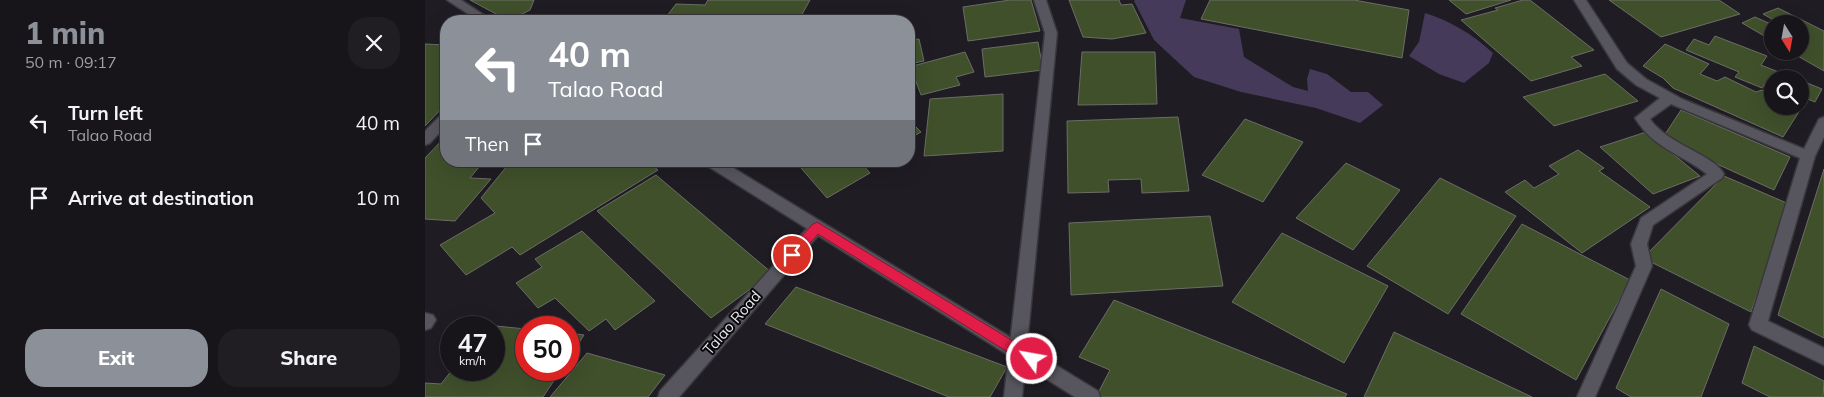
<!DOCTYPE html>
<meta charset="utf-8">
<style>
:root{--surface:#17151a;--page:#201e23;--text:#f1f3f6;--muted:#9e9fa2;--line:#363439;--accent:#8c9099}
body{margin:0;font-family:Mulish,sans-serif;background:var(--page);color:var(--text);height:100vh;display:flex;flex-direction:column;font-size:19px;white-space:nowrap}
*{box-sizing:border-box;margin:0}
p{font-size:16px;color:var(--muted)}
.icon{flex:none;width:28px;height:28px;fill:none;stroke:currentColor;stroke-width:2;stroke-linecap:round;stroke-linejoin:round}
.map{position:relative;flex:1;overflow:hidden}
.sheet{display:flex;flex-direction:column;background:var(--surface);width:425px}
.sheet>*{flex:none}
.guide{position:absolute;left:15px;top:15px;width:475px;height:152px;border-radius:20px;box-shadow:0 5px 20px #0002,0 0 0 1px var(--line);background:#8c9099;color:#fff;overflow:hidden}
.needle{width:32px;rotate:169deg}
.tools{position:absolute;left:1339px;top:15px;display:grid;gap:10px}
.tools a{display:grid;place-items:center;width:45px;height:45px;border-radius:50%;background:var(--surface);box-shadow:0 5px 20px #0002,0 0 0 1px var(--line);font-size:25px}
.speed{position:absolute;left:15px;top:316px;display:flex;gap:10px;font-size:25px;font-weight:700;text-align:center}
.speed>*{display:grid;place-content:center;width:65px;height:65px;border-radius:50%;background:var(--surface);box-shadow:0 5px 20px #0002,0 0 0 1px var(--line);line-height:1}
.speed small{font-size:12px;font-weight:400}
.speed .limit{border:8px solid #d22;background:#fff;color:#111}
.pin{position:absolute;display:grid;place-items:center;width:42px;height:42px;color:#fff;margin:-21px;border:2px solid #fff;border-radius:50%;box-shadow:0 1px 5px #0007}
.me{position:absolute;width:55px;margin:-28px;rotate:302deg;stroke-linejoin:round;filter:drop-shadow(0 0 4px #0008)}
.turn{display:flex;align-items:center;gap:18px;height:105px;padding:0 25px;font-size:22px}
.turn .icon{width:65px;height:65px;stroke-width:2.5}
.turn b{display:block;font-size:35px;line-height:42px}
.then{display:flex;align-items:center;height:48px;padding:0 25px;background:#0003;gap:10px;font-size:19px}
.round{display:grid;place-items:center;flex:none;width:52px;height:52px;border-radius:20px;background:var(--page)}
.summary{display:flex;align-items:center;justify-content:space-between;height:85px;padding:0 25px}
h1{font-size:30px;font-weight:800;line-height:38px;color:var(--accent)}
.cta{display:flex;gap:10px;margin-top:auto;padding:10px 25px}
.cta a{flex:1;height:58px;border-radius:20px;background:var(--accent);color:#fff;font-size:20px;font-weight:800;line-height:58px;text-align:center}
.cta a+a{background:var(--page);color:var(--text)}
ul{padding:0;list-style:none}
li{display:flex;align-items:center;gap:15px;height:75px;padding:0 25px}
li div{flex:1}
li b{display:block;font-size:19px}
li em{font-style:normal}
main{display:flex;flex:1;min-height:0}
.map>svg:first-child{display:block}
.green{fill:#463a5a}
.building{fill:#40502b;stroke:#6a6e65}
.lines{fill:none;stroke-linecap:round;stroke-linejoin:round}
.street-casing{stroke:#3a383e;stroke-width:3}
.secondary-casing{stroke:#3a383e;stroke-width:3}
.street{fill:#57555d;fill-rule:evenodd}
.secondary{fill:#57555d;fill-rule:evenodd}
.route{fill:#e11d48;stroke:#92132f}
.labels{text-anchor:middle;stroke-width:4;stroke-linejoin:round;paint-order:stroke}
.street-label{font-size:15px;fill:#e9e7ec;stroke:#08070a}
</style>
<main>
<section class="sheet">
<div class="summary"><div><h1>1 min</h1><p>50 m · 09:17</p></div><a class="round"><svg class="icon" aria-label="close" viewBox="0 0 24 24"><path d="M6 6l12 12M18 6L6 18"/></svg></a></div>
<ul>
<li><svg class="icon" aria-label="left" viewBox="0 0 24 24"><path d="M17 20v-9H6M10 6l-5 5 5 5"/></svg><div><b>Turn left</b><p>Talao Road</p></div><em>40 m</em></li>
<li><svg class="icon" aria-label="arrive" viewBox="0 0 24 24"><path d="M6 21V4h12l-3 4 3 4H6"/></svg><div><b>Arrive at destination</b></div><em>10 m</em></li>
</ul>
<div class="cta"><a>Exit</a><a>Share</a></div>
</section>
<div class="map">
<svg width="1399" height="397" viewBox="0 0 1399 397">
<rect width="100%" height="100%" fill="#1f1c23"/>
<path class="green" d="M710 0H761L755 18 814 29 819 57 868 87 883 91 882 79 885 69 902 74 926 92H943L958 105 935 123 891 108 816 92 769 77 729 40 709 1Z
M1000 13C1026 21 1047 34 1068 53L1064 63 1039 83 1014 74 984 56 994 42Z"/>
<path class="building" d="M45 0H109L105 10 84 21Z
M283 0H385L376 16H369L366 21H238L251 4 280 5Z
M585 0H606L615 31 543 41 538 7Z
M644 0H694L696 5 707 4 721 33 687 39 658 37Z
M785 0H929L984 10 977 58 776 19Z
M1024 0H1086L1041 14Z
M1098 0H1105L1169 50 1146 57 1157 66 1106 81 1036 20 1073 10 1070 8Z
M1184 0H1294L1315 14 1236 37Z
M1353 8 1399 31V71L1364 51H1375V24H1351L1354 23 1338 14Z
M1330 17 1348 25V41L1317 23Z
M1290 36 1342 56 1336 65 1371 79H1348V84L1341 82 1337 88 1310 77 1314 72 1261 50 1269 39 1284 45Z
M494 39 499 61 484 64V40Z
M613 42 618 70 560 77 557 49Z
M0 44 21 45V104L0 126Z
M1240 44 1284 64 1275 74 1292 81 1300 77 1331 92 1337 90 1348 95V106L1377 107 1358 137 1248 88 1238 78 1218 66Z
M540 52 549 72 531 77 535 85 496 95 490 79 484 80V67Z
M657 52H730L732 104 653 105Z
M1180 74 1213 101 1129 126 1098 97Z
M1375 80 1397 89 1390 102 1375 96Z
M578 94V151L499 156 505 99Z
M1256 110 1365 157 1349 190 1237 139Z
M753 117 764 191 717 193 716 179 683 180 684 192 643 193 642 121Z
M820 119 878 142 838 202 777 175Z
M484 120 496 132 484 139Z
M1221 132 1275 176 1228 194 1175 147Z
M21 136V161H59L45 178 66 179 30 221 0 219V158Z
M1153 150 1179 168 1174 171 1225 207 1157 253 1080 192 1100 180 1109 188 1134 174 1124 166Z
M86 161H222L233 170 95 255 87 247 41 275 15 245 70 213 56 198Z
M390 161H442L437 164 445 173 402 198 376 168Z
M921 163 975 190 928 250 871 218Z
M1399 169V338L1353 315Z
M231 175 347 273 286 318 172 211Z
M1299 176 1364 204 1326 312 1218 258Z
M1015 178 1091 216 1023 314 942 266Z
M785 216 798 286 646 295 644 223Z
M1097 224 1205 280 1151 380 1036 314Z
M157 231 230 301 190 330 181 319 164 331 130 298 113 308 91 283 117 267 110 259Z
M857 233 963 286 919 363 807 302Z
M371 287 582 367 565 397H524L340 324Z
M1236 289 1304 324 1276 397H1206L1191 388Z
M689 300 922 394 920 397H671L685 370 654 357Z
M61 325 101 329V370H136L118 397H0V383L16 384 27 370H69V328H59Z
M969 332 1107 397H939Z
M144 333 159 335 144 358Z
M1329 346 1399 381 1398 397H1345L1317 383Z
M162 353 240 375 223 397H125Z"/>
<g class="lines">
<g class="street-casing">
<path id="street" d="M609 0H621L632 33 597 397H579L620 33Z
M1149 0H1161L1202 63 1221 79 1257 99 1379 149 1394 119 1399 117V137L1390 156 1343 321 1399 348V365L1327 330 1324 325 1375 158 1246 104 1225 119C1243 145 1288 154 1299 174L1297 178 1228 225 1222 244 1227 266 1170 397H1152L1211 266 1206 244 1216 218 1282 174C1255 153 1229 149 1210 118L1235 98 1211 85 1192 69Z
M21 113V126L5 143 0 145V131L16 115Z
M392 221 397 223 400 227 397 231 254 397H233L235 391 387 223Z
M0 313 8 315 11 320 6 328 0 330Z"/>
</g>
<g class="secondary-casing">
<path id="secondary" d="M22 0H36L68 21H54Z
M279 161H297L673 391 675 397H650L281 165Z"/>
</g>
<use href="#street" class="street"/>
<use href="#secondary" class="secondary"/>
</g>
<path class="route" d="M392 222 611 355 613 359 611 364 607 365 602 364 393 234 371 259H362L361 255 362 252 388 224Z"/>
<g class="labels">
<g class="street-label">
<text transform="translate(307 323) rotate(-49)" y="5">Talao Road</text>
</g>
</g>
</svg>
<div class="tools">
<a><svg class="needle" viewBox="-14 -14 28 28"><path d="M0-13l5 13h-10z" fill="#e53935"/><path d="M0 13l5-13h-10z" fill="#9e9fa2"/></svg></a>
<a><svg class="icon" aria-label="search" viewBox="0 0 24 24"><circle cx="10" cy="10" r="6"/><path d="M15 15l6 6"/></svg></a>
</div>
<div class="speed"><div>47<small>km/h</small></div><div class="limit">50</div></div>
<div class="pin" style="left:367px;top:255px;background:#d93025"><svg class="icon" aria-label="arrive" viewBox="0 0 24 24"><path d="M6 21V4h12l-3 4 3 4H6"/></svg></div>
<svg class="me" style="left:607px;top:359px" viewBox="-20 -20 40 40"><circle r="17" fill="#e11d48" stroke="#fff" stroke-width="3"/><path d="M0-11L8 9 0 5-8 9z" fill="#fff"/></svg>
<div class="guide">
<div class="turn"><svg class="icon" aria-label="left" viewBox="0 0 24 24"><path d="M17 20v-9H6M10 6l-5 5 5 5"/></svg><div><b>40 m</b>Talao Road</div></div>
<div class="then">Then<svg class="icon" aria-label="arrive" viewBox="0 0 24 24"><path d="M6 21V4h12l-3 4 3 4H6"/></svg></div>
</div>
</div>
</main>
